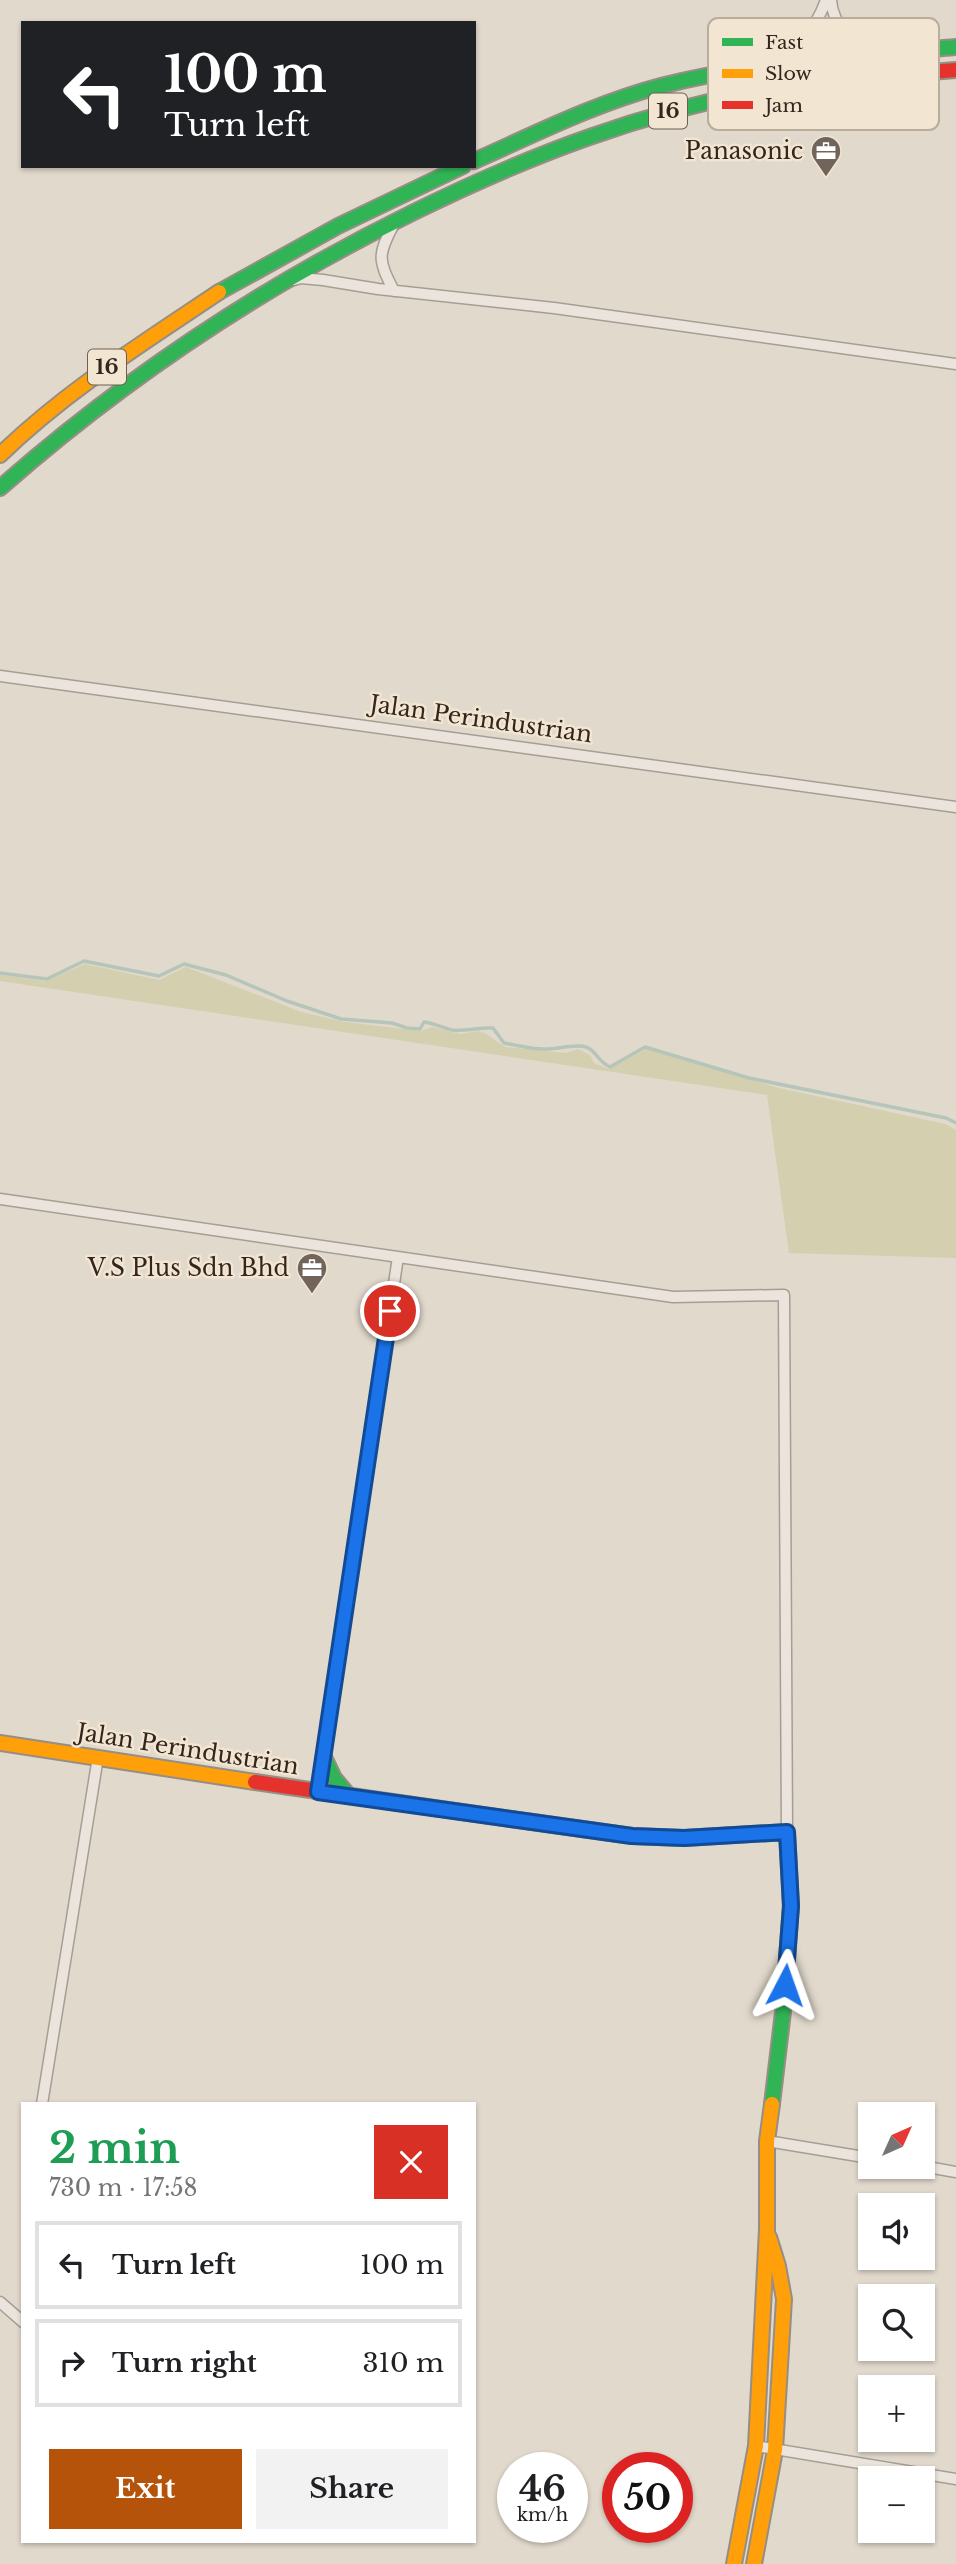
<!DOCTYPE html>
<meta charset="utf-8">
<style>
:root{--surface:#fff;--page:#f2f2f2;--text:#202124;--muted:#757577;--line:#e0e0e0;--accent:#b45309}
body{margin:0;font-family:"Libre Baskerville",serif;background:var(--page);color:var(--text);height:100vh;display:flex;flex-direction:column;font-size:26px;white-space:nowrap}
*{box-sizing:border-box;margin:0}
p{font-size:23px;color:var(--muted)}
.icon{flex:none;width:38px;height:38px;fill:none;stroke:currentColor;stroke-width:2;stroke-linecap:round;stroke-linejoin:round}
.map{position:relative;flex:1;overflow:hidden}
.sheet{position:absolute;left:21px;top:2102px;width:455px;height:441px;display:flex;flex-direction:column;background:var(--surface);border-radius:0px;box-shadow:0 2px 5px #0004}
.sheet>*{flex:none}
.banner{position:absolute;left:21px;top:21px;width:455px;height:147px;border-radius:0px;box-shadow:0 2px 5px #0004;background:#202124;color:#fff;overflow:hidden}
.needle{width:46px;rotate:45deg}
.fabs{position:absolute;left:858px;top:2102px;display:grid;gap:14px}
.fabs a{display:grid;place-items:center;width:77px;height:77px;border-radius:0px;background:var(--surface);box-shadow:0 2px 5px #0004;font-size:35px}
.speed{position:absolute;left:497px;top:2452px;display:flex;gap:14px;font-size:35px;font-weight:700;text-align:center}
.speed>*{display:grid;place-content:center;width:91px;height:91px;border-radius:50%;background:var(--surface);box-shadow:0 2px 5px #0004;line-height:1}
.speed small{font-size:18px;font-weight:400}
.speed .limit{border:10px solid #d22;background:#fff;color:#111}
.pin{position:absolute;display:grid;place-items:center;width:60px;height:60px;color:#fff;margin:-30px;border:4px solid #fff;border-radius:50%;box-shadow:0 2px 7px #0007}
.me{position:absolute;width:77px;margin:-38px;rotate:4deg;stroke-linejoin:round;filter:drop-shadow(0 0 5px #0008)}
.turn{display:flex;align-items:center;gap:24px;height:147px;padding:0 28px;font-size:32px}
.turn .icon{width:91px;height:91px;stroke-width:2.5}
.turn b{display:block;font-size:49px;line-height:60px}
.round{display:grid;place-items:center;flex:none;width:74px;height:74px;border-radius:0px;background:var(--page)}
.summary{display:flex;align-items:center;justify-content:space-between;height:119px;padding:0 28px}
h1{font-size:42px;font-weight:700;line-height:52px;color:#1e9e55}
.action{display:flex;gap:14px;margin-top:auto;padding:14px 28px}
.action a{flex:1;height:80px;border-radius:0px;background:var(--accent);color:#fff;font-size:28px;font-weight:700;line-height:80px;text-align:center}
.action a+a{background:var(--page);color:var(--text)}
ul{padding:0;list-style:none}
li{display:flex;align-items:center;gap:21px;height:88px;margin:0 14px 10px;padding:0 14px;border:4px solid var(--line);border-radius:0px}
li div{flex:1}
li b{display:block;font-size:26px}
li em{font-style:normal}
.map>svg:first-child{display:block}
.green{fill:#d3cfaf}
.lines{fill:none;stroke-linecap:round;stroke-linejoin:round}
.stream{stroke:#b6c5ba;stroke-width:3.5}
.street-casing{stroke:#a69e95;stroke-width:13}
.fast-casing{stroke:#968e85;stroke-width:18}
.slow-casing{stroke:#968e85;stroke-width:18}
.jam-casing{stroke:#968e85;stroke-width:18}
.street{stroke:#eae4dd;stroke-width:10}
.fast{stroke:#30b455;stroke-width:14}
.slow{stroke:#ff9f0a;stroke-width:14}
.jam{stroke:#e5322d;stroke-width:14}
.route-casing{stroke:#114b97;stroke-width:18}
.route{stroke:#1a73e8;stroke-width:12}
.labels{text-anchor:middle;stroke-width:5;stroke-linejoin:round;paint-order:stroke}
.shield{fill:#f2e5d1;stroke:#6d5f54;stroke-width:2}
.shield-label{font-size:21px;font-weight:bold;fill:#34261e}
.poi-label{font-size:23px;fill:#34261e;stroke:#f2e5d1;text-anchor:end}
.street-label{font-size:23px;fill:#34261e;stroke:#f2e5d1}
.key{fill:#f2e5d1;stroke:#b9ac9b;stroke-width:2}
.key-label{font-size:19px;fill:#34261e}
</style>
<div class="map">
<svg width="956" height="2564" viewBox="0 0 956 2564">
<rect width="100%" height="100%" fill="#e1d9cc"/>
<path class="green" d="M85 964 159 980 186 967 301 1012 345 1022 421 1031 432 1027 460 1034 478 1031 485 1033 505 1047 566 1053 578 1049 590 1055 594 1063 609 1069 646 1049 779 1088 945 1124 956 1130V1258L789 1253 767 1095 0 981V975L46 981Z"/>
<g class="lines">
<path class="stream" d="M0 973 47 979 84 961 159 976 184 964 226 975 287 1001 341 1019 392 1023 407 1028 420 1029 424 1022C434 1023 442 1028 452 1030 462 1032 479 1027 493 1028L504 1043C517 1045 530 1049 543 1049 555 1050 577 1043 586 1047 596 1050 596 1060 610 1067L645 1047 749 1078 946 1118 956 1123"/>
<g class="street-casing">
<path id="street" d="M831 0C833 26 853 44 876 50
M775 59C800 49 817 25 826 0
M394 224C377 255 378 260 394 291
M294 280 301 278 323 280 378 289 554 308 956 364
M0 676 956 807
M0 1199 673 1297 784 1295 787 1832
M318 1792 398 1257
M42 2104 98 1757
M767 2141 870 2158
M922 2166 956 2172
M0 2302 23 2322
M756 2446 956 2479"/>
</g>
<g class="fast-casing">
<path id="fast" d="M474 161C535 134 596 103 661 86 758 61 857 56 956 47
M219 292 338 226 463 166
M0 488C126 377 263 286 414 212 532 154 640 113 769 89
M324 1757 334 1778 349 1796
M511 1819 632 1836 684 1838 787 1832 791 1906 783 2012 772 2104"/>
</g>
<g class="slow-casing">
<path id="slow" d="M0 455C66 391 143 343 219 292
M0 1743 255 1782
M734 2564 756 2446 767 2229V2141L772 2104
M754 2564 775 2450 784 2299 778 2266 769 2237"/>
</g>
<g class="jam-casing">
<path id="jam" d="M769 89 844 79 956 70
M255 1782 511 1819"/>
</g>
<use href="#street" class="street"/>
<use href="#fast" class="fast"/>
<use href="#slow" class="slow"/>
<use href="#jam" class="jam"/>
</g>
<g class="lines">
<g class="route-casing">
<path id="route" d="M390 1311 318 1792 632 1836 684 1838 787 1832 791 1906 785 1985"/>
</g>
<use href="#route" class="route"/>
</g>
<defs>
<g id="office-pin" transform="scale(1.575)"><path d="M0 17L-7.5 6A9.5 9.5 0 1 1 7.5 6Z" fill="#71655b" stroke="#f2e5d1"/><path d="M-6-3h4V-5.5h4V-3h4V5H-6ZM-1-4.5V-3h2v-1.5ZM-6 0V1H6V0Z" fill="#fff"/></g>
</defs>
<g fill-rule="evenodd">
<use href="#office-pin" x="826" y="151"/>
<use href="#office-pin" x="312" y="1268"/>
</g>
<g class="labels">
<g class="shield">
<rect x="649" y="93.5" width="38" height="35" rx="5"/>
<rect x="88" y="349.5" width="38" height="35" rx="5"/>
</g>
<g class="shield-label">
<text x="668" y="118">16</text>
<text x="107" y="374">16</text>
</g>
<g class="poi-label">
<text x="803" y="159">Panasonic</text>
<text x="289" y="1276">V.S Plus Sdn Bhd</text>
</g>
<g class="street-label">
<text transform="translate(481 719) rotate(8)" y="8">Jalan Perindustrian</text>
<text transform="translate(188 1749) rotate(9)" y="8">Jalan Perindustrian</text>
</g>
</g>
<rect x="708" y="18" width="231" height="112" rx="10" class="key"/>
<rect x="722" y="38" width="31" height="8" fill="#30b455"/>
<rect x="722" y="69" width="31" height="9" fill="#ff9f0a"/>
<rect x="722" y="101" width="31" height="8" fill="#e5322d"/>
<g class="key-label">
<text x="765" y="49">Fast</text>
<text x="765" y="80">Slow</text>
<text x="765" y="112">Jam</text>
</g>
</svg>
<div class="fabs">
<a><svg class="needle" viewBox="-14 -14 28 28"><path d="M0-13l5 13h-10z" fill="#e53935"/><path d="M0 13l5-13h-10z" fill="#757577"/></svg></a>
<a><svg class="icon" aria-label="sound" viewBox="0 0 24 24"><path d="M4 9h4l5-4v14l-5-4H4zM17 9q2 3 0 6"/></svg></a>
<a><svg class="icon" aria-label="search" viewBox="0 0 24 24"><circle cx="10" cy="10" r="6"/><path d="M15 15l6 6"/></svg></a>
<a>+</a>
<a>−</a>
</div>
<div class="speed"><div>46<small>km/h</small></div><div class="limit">50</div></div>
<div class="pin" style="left:390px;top:1311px;background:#d93025"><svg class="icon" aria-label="arrive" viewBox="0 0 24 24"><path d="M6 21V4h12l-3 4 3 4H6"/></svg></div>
<svg class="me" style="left:785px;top:1985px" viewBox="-20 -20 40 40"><path d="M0-17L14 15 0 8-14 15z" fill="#1a73e8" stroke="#fff" stroke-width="4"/></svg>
<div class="banner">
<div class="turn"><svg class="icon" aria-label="left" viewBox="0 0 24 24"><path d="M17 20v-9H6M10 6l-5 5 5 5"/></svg><div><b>100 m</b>Turn left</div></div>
</div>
<section class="sheet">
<div class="summary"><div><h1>2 min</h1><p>730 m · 17:58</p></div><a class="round" style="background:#d93025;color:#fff"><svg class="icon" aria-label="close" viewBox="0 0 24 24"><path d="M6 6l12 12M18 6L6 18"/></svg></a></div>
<ul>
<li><svg class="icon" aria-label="left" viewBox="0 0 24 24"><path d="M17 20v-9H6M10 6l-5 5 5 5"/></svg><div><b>Turn left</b></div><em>100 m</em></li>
<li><svg class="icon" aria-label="right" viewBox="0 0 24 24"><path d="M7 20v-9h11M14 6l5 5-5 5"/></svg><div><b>Turn right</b></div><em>310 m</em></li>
</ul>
<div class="action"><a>Exit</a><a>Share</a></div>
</section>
</div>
